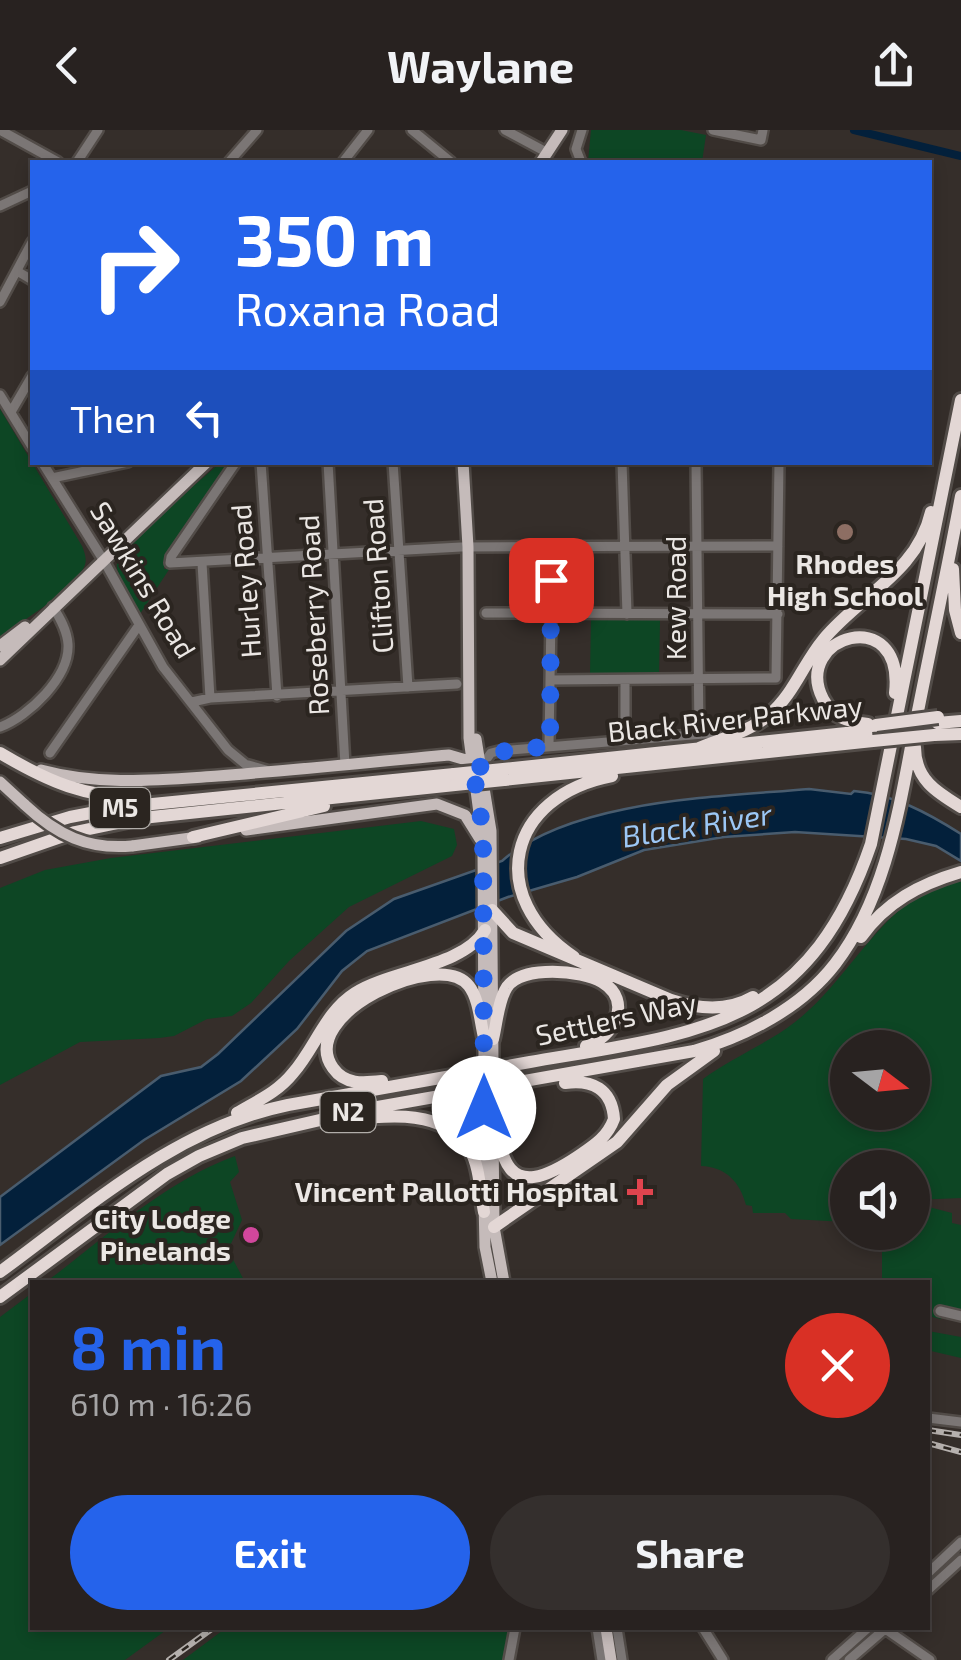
<!DOCTYPE html>
<meta charset="utf-8">
<style>
:root{--surface:#282220;--page:#342f2d;--text:#f1f3f6;--muted:#a5a4a5;--line:#443f3e;--accent:#2563eb}
body{margin:0;font-family:"Exo 2",sans-serif;background:var(--page);color:var(--text);height:100vh;display:flex;flex-direction:column;font-size:38px;white-space:nowrap}
*{box-sizing:border-box;margin:0}
p{font-size:32px;color:var(--muted)}
.icon{flex:none;width:55px;height:55px;fill:none;stroke:currentColor;stroke-width:2;stroke-linecap:round;stroke-linejoin:round}
.map{position:relative;flex:1;overflow:hidden}
.details{position:absolute;left:30px;top:1150px;width:900px;height:350px;display:flex;flex-direction:column;background:var(--surface);border-radius:0px;box-shadow:0 5px 15px #0003,0 0 0 2px var(--line)}
.details>*{flex:none}
.banner{position:absolute;left:30px;top:30px;width:902px;height:305px;border-radius:0px;box-shadow:0 5px 15px #0003,0 0 0 2px var(--line);background:#2563eb;color:#fff;overflow:hidden}
.needle{width:65px;rotate:106deg}
.fabs{position:absolute;left:830px;top:900px;display:grid;gap:20px}
.fabs a{display:grid;place-items:center;width:100px;height:100px;border-radius:50%;background:var(--surface);box-shadow:0 5px 15px #0003,0 0 0 2px var(--line);font-size:50px}
.pin{position:absolute;display:grid;place-items:center;width:85px;height:85px;color:#fff;margin:-42px;border-radius:20px;box-shadow:0 5px 15px #0006}
.me{position:absolute;width:110px;margin:-55px;rotate:0deg;stroke-linejoin:round;filter:drop-shadow(0 0 8px #0008)}
.turn{display:flex;align-items:center;gap:35px;height:210px;padding:0 40px;font-size:45px}
.turn .icon{width:130px;height:130px;stroke-width:2.5}
.turn b{display:block;font-size:70px;line-height:85px}
.then{display:flex;align-items:center;height:95px;padding:0 40px;background:#0003;gap:20px;font-size:38px}
.round{display:grid;place-items:center;flex:none;width:105px;height:105px;border-radius:52px;background:var(--page)}
.headline{display:flex;align-items:center;justify-content:space-between;height:170px;padding:0 40px}
h1{font-size:60px;font-weight:700;line-height:75px;color:var(--accent)}
.primary-button{display:flex;gap:20px;margin-top:auto;padding:20px 40px}
.primary-button a{flex:1;height:115px;border-radius:60px;background:var(--accent);color:#fff;font-size:40px;font-weight:700;line-height:115px;text-align:center}
.primary-button a+a{background:var(--page);color:var(--text)}
header{display:flex;justify-content:space-between;align-items:center;height:130px;padding:0 40px;background:var(--surface);font-size:45px;font-weight:700}
.map>svg:first-child{display:block}
.green{fill:#0d4624;fill-rule:evenodd}
.water{fill:#03203b;stroke:#495c6e;stroke-width:2.5}
.lines{fill:none;stroke-linecap:round;stroke-linejoin:round}
.canal{stroke:#03203b;stroke-width:8}
.minor-casing{stroke:#524c48;stroke-width:14}
.major-casing{stroke:#524c48;stroke-width:16}
.highway-casing{stroke:#524c48;stroke-width:18}
.minor{stroke:#7b7675;stroke-width:9}
.major{stroke:#c5bbba;stroke-width:11}
.highway{stroke:#e3d7d5;stroke-width:12}
.rail-casing{stroke:#b6b1ae;stroke-width:6}
.rail{stroke:#2b2520;stroke-width:2.5;stroke-dasharray:8;stroke-linecap:butt}
.major-bridge-casing{stroke:#524c48;stroke-width:16;stroke-linecap:butt}
.highway-bridge-casing{stroke:#524c48;stroke-width:18;stroke-linecap:butt}
.major-bridge{stroke:#c5bbba;stroke-width:11}
.highway-bridge{stroke:#e3d7d5;stroke-width:12}
.route{stroke:#2563eb;stroke-width:18;stroke-dasharray:0 32.4}
.education-dot{fill:#8d6e63;stroke:#2b2520;stroke-width:4}
.health-dot{fill:#e0444e;stroke:#2b2520;stroke-width:4}
.hotel-dot{fill:#d1479c;stroke:#2b2520;stroke-width:4}
.labels{text-anchor:middle;stroke-width:8;stroke-linejoin:round;paint-order:stroke}
.shield{fill:#2b2520;stroke:#b1ada9;stroke-width:2.5}
.shield-label{font-size:25px;font-weight:bold;fill:#ebe7e4}
.poi-label{font-size:28px;font-weight:bold;fill:#ebe7e4;stroke:#2b2520;text-anchor:end}
.street-label{font-size:28px;fill:#ebe7e4;stroke:#2b2520}
.water-label{font-size:30px;font-style:italic;fill:#9cc7f5;stroke:#2b2520}
</style>
<header><svg class="icon" aria-label="back" viewBox="0 0 24 24"><path d="M15 5l-7 7 7 7"/></svg>Waylane<svg class="icon" aria-label="share" viewBox="0 0 24 24"><path d="M12 15V3M7 8l5-5 5 5M5 13v7h14v-7"/></svg></header>
<div class="map">
<svg width="961" height="1530" viewBox="0 0 961 1530">
<rect width="100%" height="100%" fill="#352e2a"/>
<path class="green" d="M591 0H681L706 5 702 32H588Z
M0 279 82 416C85 424 88 431 83 439 70 463 23 490 0 507Z
M218 335H232L164 433V439L170 438 140 484C135 474 115 444 117 434 119 421 202 348 218 335Z
M591 488 660 489 659 546 590 544Z
M421 691 454 699 457 715 452 726 349 777 289 831 251 873 232 886 207 889 174 906 159 908 80 912 0 955V758L45 740 111 728Z
M961 748V1068L913 1070 912 1038H848L847 1092 791 1089 785 1083H753L752 1076 746 1075C740 1052 726 1037 701 1036L703 949C733 927 767 914 795 892 852 849 885 763 961 748ZM848 918H912V982H848Z
M235 1026 239 1042 230 1052 242 1090 228 1120 245 1152H46C105 1108 165 1051 235 1026Z
M913 1073 952 1083V1093L961 1095V1181L944 1178 941 1189 928 1186V1152H882V1103L912 1102Z
M32 1163V1498H169L125 1530H0V1187Z
M928 1201 961 1207V1228L931 1221 928 1235Z
M226 1498H512L506 1530H183Z"/>
<path class="water" d="M809 659 851 664 854 661C893 664 928 683 961 704V731L936 716 906 709 795 702 724 707 644 720 577 747 508 767 367 821 342 841 297 899 241 951 144 1010 0 1115V1067L161 946 201 937 218 924 346 801 394 769 502 731C572 669 720 667 809 659Z"/>
<g class="lines">
<path class="canal" d="M854 0 961 26"/>
<g class="minor-casing">
<path id="minor" d="M0 0 58 32
M412 0 451 32
M505 0 548 23
M713 0 761 10 763 0
M77 32 98 0
M229 32 257 0
M343 32 368 0
M581 32 576 19 582 0
M0 76 32 61
M17 141 32 150
M0 172 32 112
M0 265 32 317
M11 282 32 246
M42 332 104 431 163 537 228 620 245 634 266 640
M236 332 171 427 170 433 461 417 778 416
M261 332 277 566
M328 332 345 635
M393 332 408 557
M622 332 627 484
M696 332 699 604
M52 348 128 332
M202 433 210 568
M486 483 778 484
M551 550 776 548 779 332
M625 551V610
M192 572 210 568 457 554
M0 597C29 586 70 547 68 514 67 500 60 488 53 477
M549 616 552 418
M50 623 139 495
M482 635 491 623 499 621 716 603
M940 1181 961 1186
M928 1288 961 1292
M928 1443 961 1412
M928 1460 961 1430
M597 1498 602 1530
M617 1498 622 1530
M703 1498 723 1530
M884 1498 930 1530
M509 1530 515 1498
M832 1530 868 1498
M849 1530 886 1498"/>
</g>
<g class="major-casing">
<path id="major" d="M541 32 562 0
M463 332 468 417 469 608 483 713 484 927
M0 516 25 497
M0 530 207 332
M476 609 491 701 493 932
M41 640C100 656 157 650 218 646 295 640 372 632 449 625L473 632
M0 652 25 675
M246 700 437 674 465 685 480 709
M132 716 198 707
M484 978V1054
M493 998 494 1097 504 1152
M484 1072 485 1117 492 1152
M606 1498 611 1530"/>
</g>
<g class="highway-casing">
<path id="highway" d="M953 439 955 480 961 503
M937 593 961 591
M868 594C849 592 833 588 823 569 791 506 905 472 895 563
M934 605 961 604
M915 617C915 649 936 662 961 677
M699 618C723 608 749 602 769 585 794 564 803 534 823 510 860 465 917 443 931 382
M0 623C47 651 87 669 143 667
M503 639 875 600
M504 650 873 611
M193 707 324 676
M0 708 70 687 122 677 454 644
M0 728 75 702 142 688 455 655
M492 780 513 803 671 870C698 879 727 882 753 867
M861 807C886 772 920 754 961 742
M574 827C484 767 507 666 612 646
M493 909C497 893 498 871 507 857 522 835 582 840 602 852 634 871 613 908 586 916
M382 951C363 953 345 955 333 938 295 885 440 817 469 856 479 869 480 891 484 907
M493 967C500 1031 505 1075 577 1027 593 1016 607 1008 614 989 612 959 592 949 565 953
M237 983C257 971 278 962 293 943 315 918 326 881 355 863 391 840 463 837 485 800
M347 990C388 985 446 979 470 1020 480 1037 480 1063 484 1082
M494 1097 617 1012 667 955 714 921
M0 1142C90 1076 176 998 288 975 369 961 449 946 530 932 699 903 808 898 871 714L961 270
M0 1167 167 1044 199 1026 242 1008 372 978 694 921C746 906 801 878 835 834 891 761 901 663 919 576 933 506 948 436 961 366"/>
</g>
<use href="#minor" class="minor"/>
<use href="#major" class="major"/>
<use href="#highway" class="highway"/>
<g class="rail-casing">
<path id="rail" d="M928 1300 961 1305
M928 1313 961 1322
M169 1530 213 1498"/>
</g>
<use href="#rail" class="rail"/>
<g class="major-bridge-casing">
<path id="major-bridge" d="M25 675C57 705 88 720 132 716
M493 932V967
M484 978V927"/>
</g>
<g class="highway-bridge-casing">
<path id="highway-bridge" d="M876 595 938 587
M873 611 934 605
M454 644 503 639
M455 655 504 650"/>
</g>
<use href="#major-bridge" class="major-bridge"/>
<use href="#highway-bridge" class="highway-bridge"/>
</g>
<g class="lines">
<path class="route" d="M484 978 483 701 472 632 481 637 484 628 490 623 550 616 551 450"/>
</g>
<circle class="education-dot" cx="845" cy="402" r="10"/>
<path class="health-dot" d="M635 1047h10v10h10v10h-10v10h-10v-10h-10v-10h10z"/>
<circle class="hotel-dot" cx="251" cy="1105" r="10"/>
<g class="labels">
<g class="shield">
<rect x="90" y="658" width="60" height="40" rx="8"/>
<rect x="320.5" y="962" width="55" height="40" rx="8"/>
</g>
<g class="shield-label">
<text x="120" y="687">M5</text>
<text x="348" y="991">N2</text>
</g>
<g class="poi-label">
<text x="845" y="444" text-anchor="middle">Rhodes<tspan x="845" dy="32">High School</tspan></text>
<text x="618" y="1072">Vincent Pallotti Hospital</text>
<text x="231" y="1099">City Lodge<tspan x="231" dy="32">Pinelands</tspan></text>
</g>
<g class="street-label">
<text transform="translate(378 446) rotate(-94)" y="10">Clifton Road</text>
<text transform="translate(143 450) rotate(59)" y="10">Sawkins Road</text>
<text transform="translate(246 451) rotate(-94)" y="10">Hurley Road</text>
<text transform="translate(676 468) rotate(-90)" y="10">Kew Road</text>
<text transform="translate(314 485) rotate(-93)" y="10">Roseberry Road</text>
<text transform="translate(735 589) rotate(-6)" y="10">Black River Parkway</text>
<text transform="translate(616 889) rotate(-12)" y="10">Settlers Way</text>
</g>
<g class="water-label">
<text transform="translate(697 696) rotate(-9)" y="10">Black River</text>
</g>
</g>
</svg>
<div class="fabs">
<a><svg class="needle" viewBox="-14 -14 28 28"><path d="M0-13l5 13h-10z" fill="#e53935"/><path d="M0 13l5-13h-10z" fill="#a5a4a5"/></svg></a>
<a><svg class="icon" aria-label="sound" viewBox="0 0 24 24"><path d="M4 9h4l5-4v14l-5-4H4zM17 9q2 3 0 6"/></svg></a>
</div>
<div class="pin" style="left:551px;top:450px;background:#d93025"><svg class="icon" aria-label="arrive" viewBox="0 0 24 24"><path d="M6 21V4h12l-3 4 3 4H6"/></svg></div>
<svg class="me" style="left:484px;top:978px" viewBox="-20 -20 40 40"><circle r="19" fill="#fff"/><path d="M0-13L10 11 0 6-10 11z" fill="#2563eb"/></svg>
<div class="banner">
<div class="turn"><svg class="icon" aria-label="right" viewBox="0 0 24 24"><path d="M7 20v-9h11M14 6l5 5-5 5"/></svg><div><b>350 m</b>Roxana Road</div></div>
<div class="then">Then<svg class="icon" aria-label="left" viewBox="0 0 24 24"><path d="M17 20v-9H6M10 6l-5 5 5 5"/></svg></div>
</div>
<section class="details">
<div class="headline"><div><h1>8 min</h1><p>610 m · 16:26</p></div><a class="round" style="background:#d93025;color:#fff"><svg class="icon" aria-label="close" viewBox="0 0 24 24"><path d="M6 6l12 12M18 6L6 18"/></svg></a></div>
<div class="primary-button"><a>Exit</a><a>Share</a></div>
</section>
</div>
